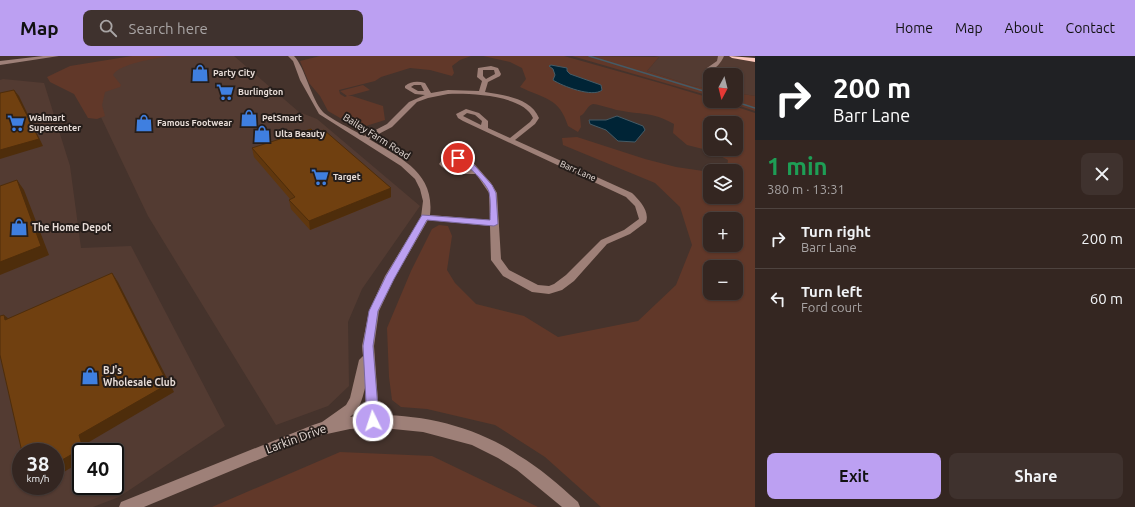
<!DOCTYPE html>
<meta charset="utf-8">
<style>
:root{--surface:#342621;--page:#3f322e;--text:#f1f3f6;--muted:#a9a5a5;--line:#4e433f;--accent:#bca0f2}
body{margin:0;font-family:Ubuntu,sans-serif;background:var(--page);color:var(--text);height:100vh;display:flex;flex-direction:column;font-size:15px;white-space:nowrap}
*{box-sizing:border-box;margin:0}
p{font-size:13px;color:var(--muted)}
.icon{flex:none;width:22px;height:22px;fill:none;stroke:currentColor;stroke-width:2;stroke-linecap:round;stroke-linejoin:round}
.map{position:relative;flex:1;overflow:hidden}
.side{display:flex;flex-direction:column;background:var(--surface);width:380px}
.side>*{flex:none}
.guide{background:#202124;color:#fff;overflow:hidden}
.needle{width:26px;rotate:187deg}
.tools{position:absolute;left:703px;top:12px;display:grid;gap:8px}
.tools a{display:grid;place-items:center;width:40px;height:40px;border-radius:8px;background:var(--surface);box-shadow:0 1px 3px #0004,0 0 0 1px var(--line);font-size:20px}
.speed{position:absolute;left:12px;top:387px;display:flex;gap:8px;font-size:20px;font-weight:700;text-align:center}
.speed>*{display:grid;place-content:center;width:52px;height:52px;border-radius:50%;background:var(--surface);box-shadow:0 1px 3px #0004,0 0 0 1px var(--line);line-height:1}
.speed small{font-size:10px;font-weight:400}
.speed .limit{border:2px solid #111;border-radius:6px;background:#fff;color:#111}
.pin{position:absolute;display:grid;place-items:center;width:34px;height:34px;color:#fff;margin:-17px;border:2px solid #fff;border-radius:50%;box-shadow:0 1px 4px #0007}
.me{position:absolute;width:44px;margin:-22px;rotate:356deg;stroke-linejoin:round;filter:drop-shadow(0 0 3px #0008)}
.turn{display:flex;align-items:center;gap:14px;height:84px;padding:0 12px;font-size:18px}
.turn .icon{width:52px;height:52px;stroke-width:2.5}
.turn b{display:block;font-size:28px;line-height:34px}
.round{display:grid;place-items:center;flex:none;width:42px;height:42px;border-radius:8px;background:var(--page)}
.overview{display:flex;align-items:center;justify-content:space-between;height:68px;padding:0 12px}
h1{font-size:24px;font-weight:700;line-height:30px;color:#1e9e55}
.cta{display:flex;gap:8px;margin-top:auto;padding:8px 12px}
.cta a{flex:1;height:46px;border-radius:8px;background:var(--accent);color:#111;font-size:16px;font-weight:700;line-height:46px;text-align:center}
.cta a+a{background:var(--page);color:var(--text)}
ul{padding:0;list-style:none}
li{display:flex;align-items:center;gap:12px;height:60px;padding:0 12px;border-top:1px solid var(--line)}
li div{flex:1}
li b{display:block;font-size:15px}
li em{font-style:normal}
header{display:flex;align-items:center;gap:24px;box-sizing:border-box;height:56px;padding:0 20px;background:var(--accent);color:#111}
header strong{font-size:19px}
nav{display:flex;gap:22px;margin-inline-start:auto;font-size:14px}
.search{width:280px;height:36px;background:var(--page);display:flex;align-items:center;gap:10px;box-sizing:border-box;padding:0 14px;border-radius:8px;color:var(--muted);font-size:15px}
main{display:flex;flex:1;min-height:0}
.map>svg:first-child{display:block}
.built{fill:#533b32;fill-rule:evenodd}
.green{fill:#613829;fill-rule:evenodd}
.water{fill:#002436;stroke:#455b66}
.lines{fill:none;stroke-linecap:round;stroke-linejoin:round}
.stream{stroke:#455b66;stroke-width:1.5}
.minor{fill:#9e8078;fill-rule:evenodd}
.major{fill:#fdcabe;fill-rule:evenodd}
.wall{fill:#60370e}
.shaded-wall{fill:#4e2d0b}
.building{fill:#704010;stroke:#4e2d0b}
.route{fill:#bca0f2;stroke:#7a689d}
.labels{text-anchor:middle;stroke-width:4;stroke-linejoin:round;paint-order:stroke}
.far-poi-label{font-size:9px;font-weight:bold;fill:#e7dcd7;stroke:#251d1a;text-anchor:start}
.far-street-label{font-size:9px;fill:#e7dcd7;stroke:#251d1a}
.street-label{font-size:10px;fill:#e7dcd7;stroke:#251d1a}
.poi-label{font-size:10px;font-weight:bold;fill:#e7dcd7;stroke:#251d1a;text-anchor:start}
.near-street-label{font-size:12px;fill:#e7dcd7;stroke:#251d1a}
</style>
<header>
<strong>Map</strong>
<div class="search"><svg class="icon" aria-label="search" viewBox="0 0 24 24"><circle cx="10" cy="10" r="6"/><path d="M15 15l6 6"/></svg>Search here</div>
<nav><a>Home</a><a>Map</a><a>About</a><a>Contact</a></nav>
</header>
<main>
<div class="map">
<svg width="755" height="451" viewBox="0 0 755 451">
<rect width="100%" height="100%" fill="#45332c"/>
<path class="built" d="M158 0H234L299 56 317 63 420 150 362 233 348 266 349 330 328 350 276 369 148 160 80 17Z
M654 0H732L755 4V40L736 37V19H710V33L693 30 647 15 659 1Z
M3 23 44 27 70 110 81 192 131 190 225 370 119 441 93 451H0V24ZM21 396H55V430H21ZM81 396H115V430H81Z"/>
<path class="green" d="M132 0H169C155 3 120 7 113 19L121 29 120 31 105 36 102 49 105 60 97 63 88 62 74 38 50 26 47 21 70 10Z
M320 0H471L460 4 452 10 454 17 452 20 430 14 410 12 381 21 375 25 339 34 340 38 345 41 347 40 340 35 363 29 370 34 348 40H352L383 50 385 64 366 70H354L328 55 320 40 309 27 300 5Z
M483 0H564L667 29 710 42V45H719L755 57V451H601L545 401 495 369 427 353 401 351 392 344 389 321 387 272 411 215 432 173 439 169 448 170 452 180 447 214 455 227 476 248 524 260 558 281 638 265 676 229 692 189 680 151 655 127 563 89 562 82 577 81 645 103 676 111 710 116V141H736V115H717L727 111 728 104 711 95 687 89 673 77 674 68C653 56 644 59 623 55 613 54 603 49 593 48 586 50 586 58 580 60L581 71 578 76 568 70C559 41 544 43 520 31L526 23 522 12 510 6ZM710 67H736V93H710ZM710 163H736V189H710ZM710 211H736V237H710Z
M572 0 659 1 647 15 693 30 710 33V40Z
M736 37 755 40V55L725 45H736Z
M340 396 432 400 538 451H212Z"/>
<path class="water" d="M551 9 567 12V15L570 18 601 29 602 34C593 42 562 30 553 24L555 19 553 13 549 10Z
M617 60 643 70 645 74 635 86 618 85 606 74 590 68 589 64H606Z"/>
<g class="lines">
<path class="stream" d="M589 0 710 37
M733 45 755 52"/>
<path class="minor" d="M43 0H59L0 9V5Z
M288 0H294C305 11 311 43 323 56 329 62 355 75 364 80L387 68 409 46 425 39 415 38 405 32V30C411 25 418 25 425 27L431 37 448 34 479 35 482 25 477 21 478 12 491 10 498 12 501 18 500 20 488 26 485 36C504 39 531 42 539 62L535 68 515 84 632 137C639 144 650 155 646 166L630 178 607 188 574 225 562 234 549 238 532 236 503 220 491 204 490 170 428 164 394 223 379 255 374 290 379 359C427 359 478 372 518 399 540 412 559 429 578 446L580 451H562L517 414 498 402 472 389 423 376 373 371 350 373 313 381 144 451H119L121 446 313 369 322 366 346 349 350 342 359 304 363 300 362 290 369 255 385 220 421 161 423 145 420 133 415 123 401 110 319 58 300 24 293 5ZM483 14H494L495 18 486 23 483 20ZM414 29H421L424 35H418L411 31ZM448 38C469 37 524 39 533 62L530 66 510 82 488 72V65L479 57 466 53 456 58 458 62 463 65 626 141 635 150 639 163 624 174 601 184 566 219 554 228 549 230 538 229 509 214 501 203 497 137 491 127 470 103 460 100H445L439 108C448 119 463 118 476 118L489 137 490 164 430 159C435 116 400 102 369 83L392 71 417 46 428 42ZM467 57 475 59 482 65 481 69 463 60ZM450 104 461 105 472 114 455 112 447 108ZM365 332 366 359 350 361C360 353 362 344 365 332Z
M718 0H724C721 7 715 15 707 14V12L717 5Z"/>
<path class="major" d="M729 0 755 2V6L732 2Z"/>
</g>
<path class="wall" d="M315 77 391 132V141L310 174 291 153 289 144 290 143 254 101 252 92Z"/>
<path class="shaded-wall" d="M14 34 19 40 43 90 0 103V94Z
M17 124 24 134 49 199 0 219V206Z
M391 132V141L310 174 309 165Z
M112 217 118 226 174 336 89 386 92 396H81V406L55 421V408L79 379Z
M4 259 14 267 5 264Z"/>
<path class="building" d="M14 34 39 83 0 94V37Z
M311 73 315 77 324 74 391 132 309 165 289 144 295 141 252 92Z
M17 124 41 190 0 206V130Z
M112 217 168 328 79 379 83 392 55 408V396H22L0 299V260L4 259 5 264Z"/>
<path class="route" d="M458 99 468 102 492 129 496 137 498 168 494 170 427 164 394 223 378 255 373 290 379 365 377 369 373 371 369 369 367 365 363 290 369 255 386 220 422 159 490 164C490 156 491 144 489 136 485 125 465 106 455 103L454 102Z"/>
<defs>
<g id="shop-bare" transform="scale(1.38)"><path d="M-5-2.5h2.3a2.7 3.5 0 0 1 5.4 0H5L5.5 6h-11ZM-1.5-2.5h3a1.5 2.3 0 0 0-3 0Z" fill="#3f7fe0" stroke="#251d1a" stroke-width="2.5" paint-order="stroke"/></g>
<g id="supermarket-bare" transform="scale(1.38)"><path d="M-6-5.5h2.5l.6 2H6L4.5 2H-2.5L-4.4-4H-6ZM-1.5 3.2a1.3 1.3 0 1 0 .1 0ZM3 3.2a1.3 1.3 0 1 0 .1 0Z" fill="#3f7fe0" stroke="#251d1a" stroke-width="2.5" paint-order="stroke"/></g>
</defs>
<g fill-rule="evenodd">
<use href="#shop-bare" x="200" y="17"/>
<use href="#supermarket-bare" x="225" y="36"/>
<use href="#shop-bare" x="249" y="62"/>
<use href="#supermarket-bare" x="16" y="67"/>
<use href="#shop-bare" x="144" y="67"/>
<use href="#shop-bare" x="262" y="78"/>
<use href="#supermarket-bare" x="320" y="121"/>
<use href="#shop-bare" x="19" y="171"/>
<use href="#shop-bare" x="90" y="320"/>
</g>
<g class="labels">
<g class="far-poi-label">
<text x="213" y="20">Party City</text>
<text x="238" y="39">Burlington</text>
<text x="29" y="65">Walmart<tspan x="29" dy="10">Supercenter</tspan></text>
<text x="262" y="65">PetSmart</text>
<text x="157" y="70">Famous Footwear</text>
<text x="275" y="81">Ulta Beauty</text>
<text x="333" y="124">Target</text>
</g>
<g class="far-street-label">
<text transform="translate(578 115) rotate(24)" y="3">Barr Lane</text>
</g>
<g class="street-label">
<text transform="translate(377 80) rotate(32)" y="4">Bailey Farm Road</text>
</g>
<g class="poi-label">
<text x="32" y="175">The Home Depot</text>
<text x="103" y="318">BJ's<tspan x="103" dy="12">Wholesale Club</tspan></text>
</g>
<g class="near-street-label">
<text transform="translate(296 383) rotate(-20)" y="4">Larkin Drive</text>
</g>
</g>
</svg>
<div class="tools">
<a><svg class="needle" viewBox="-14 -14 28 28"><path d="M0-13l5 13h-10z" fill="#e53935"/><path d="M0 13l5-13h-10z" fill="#a9a5a5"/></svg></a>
<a><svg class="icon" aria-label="search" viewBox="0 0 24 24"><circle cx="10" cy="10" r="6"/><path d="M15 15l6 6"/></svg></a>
<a><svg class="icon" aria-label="layers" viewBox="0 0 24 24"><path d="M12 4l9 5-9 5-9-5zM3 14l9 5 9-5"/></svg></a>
<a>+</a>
<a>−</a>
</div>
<div class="speed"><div>38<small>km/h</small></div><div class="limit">40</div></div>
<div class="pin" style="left:458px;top:102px;background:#d93025"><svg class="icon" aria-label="arrive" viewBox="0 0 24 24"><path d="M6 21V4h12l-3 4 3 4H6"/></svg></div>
<svg class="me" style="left:373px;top:365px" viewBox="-20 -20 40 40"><circle r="17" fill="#bca0f2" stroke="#fff" stroke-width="3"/><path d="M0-11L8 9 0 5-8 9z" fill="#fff"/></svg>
</div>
<section class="side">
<div class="guide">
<div class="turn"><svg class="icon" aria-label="right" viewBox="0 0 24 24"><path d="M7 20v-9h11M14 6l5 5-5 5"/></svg><div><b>200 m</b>Barr Lane</div></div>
</div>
<div class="overview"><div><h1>1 min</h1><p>380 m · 13:31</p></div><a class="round"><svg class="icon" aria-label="close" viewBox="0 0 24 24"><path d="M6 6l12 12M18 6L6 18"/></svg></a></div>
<ul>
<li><svg class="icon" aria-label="right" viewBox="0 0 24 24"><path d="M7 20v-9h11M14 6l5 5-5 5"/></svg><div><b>Turn right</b><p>Barr Lane</p></div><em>200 m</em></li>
<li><svg class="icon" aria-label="left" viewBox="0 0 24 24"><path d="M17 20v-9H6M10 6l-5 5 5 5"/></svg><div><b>Turn left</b><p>Ford court</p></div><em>60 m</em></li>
</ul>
<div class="cta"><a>Exit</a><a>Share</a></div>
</section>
</main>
